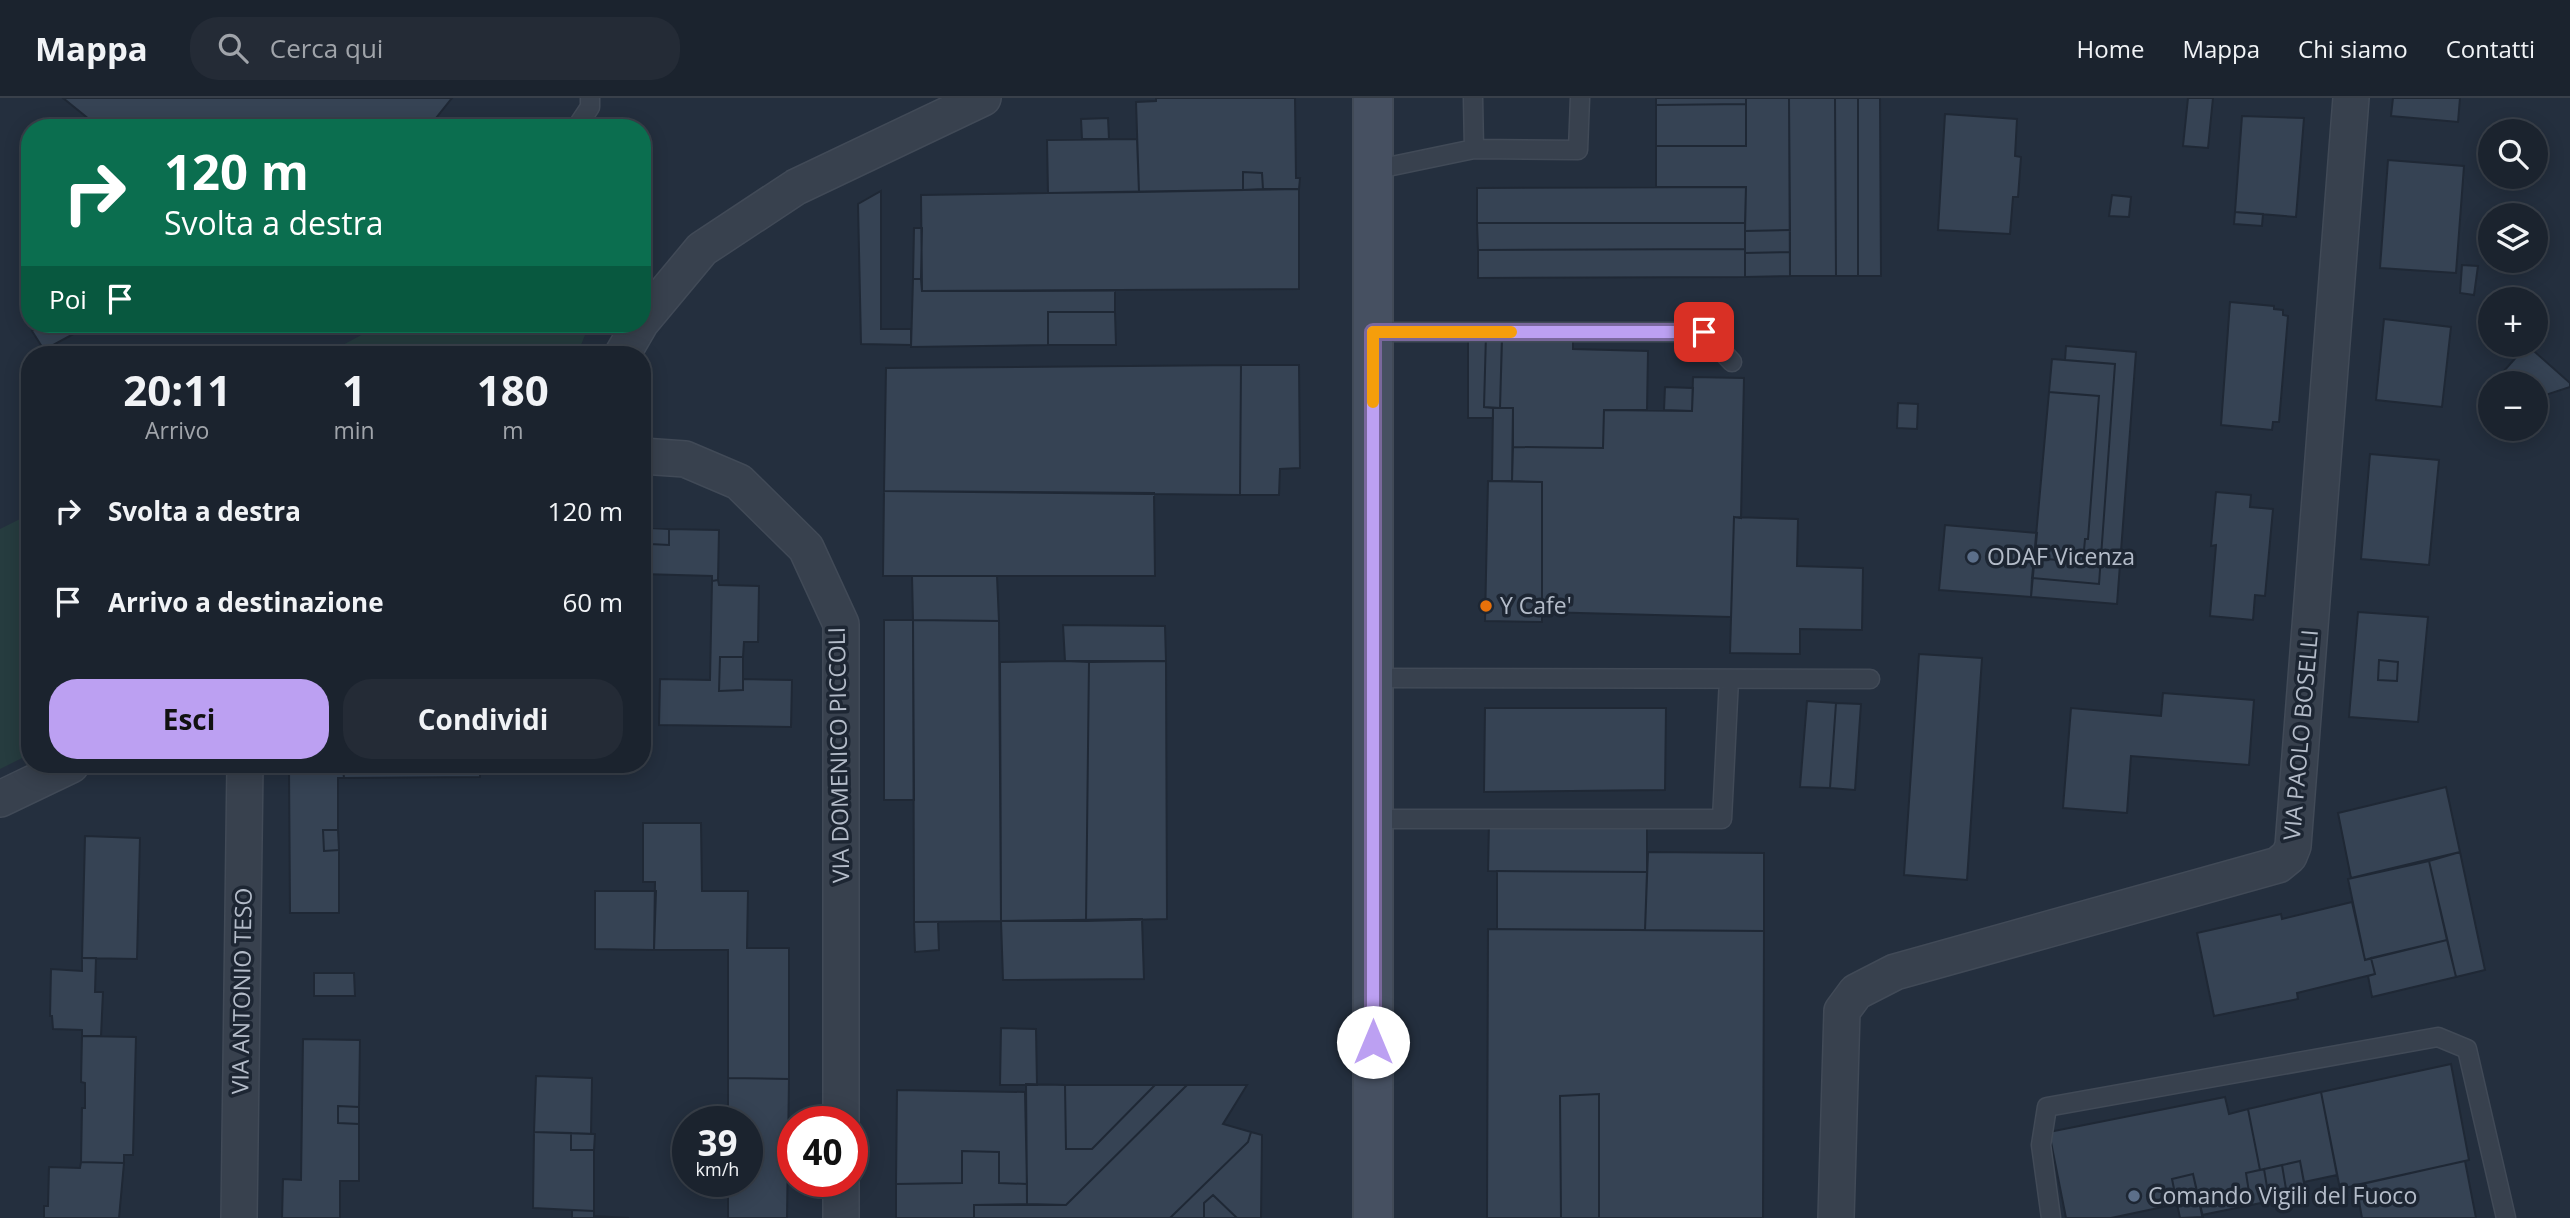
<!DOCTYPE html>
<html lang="it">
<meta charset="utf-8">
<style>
:root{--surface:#1b232e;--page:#242b36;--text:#f1f3f6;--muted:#a0a4aa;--line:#39404a;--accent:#bca0f2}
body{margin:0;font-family:"Open Sans",sans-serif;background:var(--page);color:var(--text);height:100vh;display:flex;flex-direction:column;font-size:26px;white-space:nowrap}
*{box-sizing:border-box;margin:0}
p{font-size:23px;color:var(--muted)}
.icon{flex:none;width:38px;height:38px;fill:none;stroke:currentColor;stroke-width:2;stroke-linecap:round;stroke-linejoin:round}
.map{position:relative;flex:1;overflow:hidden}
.sheet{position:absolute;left:21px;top:248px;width:630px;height:427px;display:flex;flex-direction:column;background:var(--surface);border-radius:28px;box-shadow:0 4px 18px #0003,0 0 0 2px var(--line)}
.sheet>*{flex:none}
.guide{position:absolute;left:21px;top:21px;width:630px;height:214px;border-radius:28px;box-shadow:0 4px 18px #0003,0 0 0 2px var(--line);background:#0b6e4f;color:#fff;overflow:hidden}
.buttons{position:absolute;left:2478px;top:21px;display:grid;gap:14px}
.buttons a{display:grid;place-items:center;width:70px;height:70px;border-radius:50%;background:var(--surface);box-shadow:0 4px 18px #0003,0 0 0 2px var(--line);font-size:35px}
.speed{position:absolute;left:672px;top:1008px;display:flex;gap:14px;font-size:35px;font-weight:700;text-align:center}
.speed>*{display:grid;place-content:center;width:91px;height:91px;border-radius:50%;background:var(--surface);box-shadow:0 4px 18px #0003,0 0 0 2px var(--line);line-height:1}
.speed small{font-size:18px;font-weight:400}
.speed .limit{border:10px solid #d22;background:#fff;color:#111}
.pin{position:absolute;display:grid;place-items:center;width:60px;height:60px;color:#fff;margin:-30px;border-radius:14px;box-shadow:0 4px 10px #0006}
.me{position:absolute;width:77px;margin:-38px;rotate:0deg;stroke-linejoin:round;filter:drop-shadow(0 0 5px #0008)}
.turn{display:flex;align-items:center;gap:24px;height:147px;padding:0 28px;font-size:32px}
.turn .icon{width:91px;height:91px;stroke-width:2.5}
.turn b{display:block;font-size:49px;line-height:60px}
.then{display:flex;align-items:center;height:66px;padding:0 28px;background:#0003;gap:14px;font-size:26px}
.eta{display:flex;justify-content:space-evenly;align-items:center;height:119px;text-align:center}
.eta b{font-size:42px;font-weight:700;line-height:49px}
.action{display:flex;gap:14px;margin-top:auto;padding:14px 28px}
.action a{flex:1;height:80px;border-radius:28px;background:var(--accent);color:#111;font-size:28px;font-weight:700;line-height:80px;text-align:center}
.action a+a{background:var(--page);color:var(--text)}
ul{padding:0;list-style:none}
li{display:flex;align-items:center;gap:21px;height:91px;padding:0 28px}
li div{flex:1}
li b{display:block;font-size:26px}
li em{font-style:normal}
header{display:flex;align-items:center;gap:42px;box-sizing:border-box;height:98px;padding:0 35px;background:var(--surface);border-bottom:2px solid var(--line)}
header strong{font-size:33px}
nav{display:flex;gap:38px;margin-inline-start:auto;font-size:24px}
.search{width:490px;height:63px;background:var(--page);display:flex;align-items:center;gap:18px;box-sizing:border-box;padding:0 24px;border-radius:28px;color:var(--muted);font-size:26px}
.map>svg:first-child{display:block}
.green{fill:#263c3f}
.building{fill:#364354;stroke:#1f2835;stroke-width:2;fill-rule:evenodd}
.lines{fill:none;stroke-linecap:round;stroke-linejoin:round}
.lane-casing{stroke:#414a57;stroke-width:21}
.street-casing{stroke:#414a57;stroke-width:38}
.secondary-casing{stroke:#414a57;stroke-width:42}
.lane{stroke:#38414e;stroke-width:18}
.street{stroke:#38414e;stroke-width:35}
.secondary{stroke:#465061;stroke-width:38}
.route-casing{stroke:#7a689d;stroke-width:18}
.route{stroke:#bca0f2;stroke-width:12}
.slow{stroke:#f59e0b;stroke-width:12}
.service-dot{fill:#5c6f8a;stroke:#1d2633;stroke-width:2.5}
.food-dot{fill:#e8710a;stroke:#1d2633;stroke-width:2.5}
.labels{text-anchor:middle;stroke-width:7;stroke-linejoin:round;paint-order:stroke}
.poi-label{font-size:23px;fill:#b4bcc9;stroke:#1d2633;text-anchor:start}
.street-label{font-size:23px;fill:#b4bcc9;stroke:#1d2633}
</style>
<header>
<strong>Mappa</strong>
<div class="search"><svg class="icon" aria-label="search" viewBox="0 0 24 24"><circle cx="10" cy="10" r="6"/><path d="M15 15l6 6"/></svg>Cerca qui</div>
<nav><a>Home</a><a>Mappa</a><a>Chi siamo</a><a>Contatti</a></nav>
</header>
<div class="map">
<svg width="2570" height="1120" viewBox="0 0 2570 1120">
<rect width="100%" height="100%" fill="#242f3e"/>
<path class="green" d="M382 226H578L585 237 577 257H324Z
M30 416V656L0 671V431Z"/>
<path class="building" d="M63 0H452L428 30H100Z
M1156 0H1295L1296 80H1300L1299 91H1263L1262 75 1243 74V92L1139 94 1136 4 1156 3Z
M1656 0H1746V6L1656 7Z
M1746 0H1789L1790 132 1745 133 1746 89H1656V48H1746Z
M1789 0H1835L1836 178H1790Z
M1835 0H1858V178H1836Z
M1858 0H1880L1881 178H1858Z
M2188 0H2213L2208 50 2183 48Z
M2393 0H2460L2458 24 2391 18Z
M1746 6V48H1656V7Z
M1945 16 2017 21 2015 58 2021 59 2018 99H2013L2010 136 1938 132Z
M2242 18 2304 20 2296 119 2235 114Z
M1108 20 1109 41H1082L1081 21Z
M1137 41 1139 94 1048 95 1047 42Z
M2388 62 2464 68 2456 175 2380 170Z
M1243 74 1262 75 1263 91 1243 92Z
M1746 89 1745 125H1477V90Z
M1299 91V191L922 193 921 97Z
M881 93V231H911V247L861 246 858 106Z
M2112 97 2131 99 2129 119 2109 118Z
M2235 114 2263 116 2262 128 2234 126Z
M1477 125H1745V151L1478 152Z
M914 130H922L921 181H913Z
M1790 132V154L1745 155V133Z
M1745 151V179L1478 180V152Z
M1790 154V178L1745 179V155Z
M2462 167 2478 168 2474 197 2460 195Z
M913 181H921L922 193H1115V214H1048V247L911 249Z
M2230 204 2274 208V211L2283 212V217L2288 218 2279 324H2273L2272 332 2221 327Z
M1048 214H1115L1116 247H1048Z
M2384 221 2451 229 2442 309 2376 302Z
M46 226H92L44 252 32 233Z
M1468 236H1486L1484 309 1493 310V320H1468Z
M1486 236 1502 237 1500 310 1484 309Z
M1502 242 1573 243V251L1648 253 1647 312H1604L1603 350 1513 349V310H1500Z
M2527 247 2570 285V289L2536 300V285L2495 283Z
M2066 248 2136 254 2117 506 2031 499 2032 480 2099 486 2115 266 2065 262Z
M2052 261 2115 266 2099 486 2032 480 2034 460 2083 464 2085 441H2088L2099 298 2049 294Z
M1241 267H1299L1300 370 1280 371 1279 397H1240Z
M1241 267 1240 397 884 393 886 270Z
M1693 279 1744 280 1741 420 1734 419 1731 519 1542 514V384L1512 383 1513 349 1603 350 1604 312 1692 313Z
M1665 289 1693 290 1692 313 1664 312Z
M2049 294 2099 298 2088 441H2085L2083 464 2034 460Z
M1898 305 1918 306 1917 331 1897 330Z
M1493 310H1513L1512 383H1492Z
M2370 356 2439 362 2429 467 2361 461Z
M1488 383 1542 384V524L1485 523Z
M884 393 1154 395 1155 478H883Z
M2216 394 2251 397 2250 409 2273 411 2265 498 2255 497 2253 522 2210 518 2216 447 2211 448Z
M1734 419 1798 421 1797 468 1863 470 1862 532 1800 531V556L1730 555Z
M1945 427 2037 435 2031 499 1939 492Z
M642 430H649L650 446 669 447V431L719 432 718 482 712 483V478L642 476Z
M649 430 669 431V447L650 446Z
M912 478H997L999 523 913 522Z
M718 482 719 487 759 488 758 544H744L743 559H720L719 593 743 592V581L792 582 791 629 659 627 660 581 710 582 712 483Z
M2358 514 2428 519 2418 624 2349 619ZM2379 562 2398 564 2397 583 2378 582Z
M884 522H913L914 702H884Z
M913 522 999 523 1001 823 914 824Z
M1063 527 1165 528 1166 563H1065Z
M1919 556 1982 560 1967 782 1904 777Z
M720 559H743V592L719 593Z
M2379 562 2398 564 2397 583 2378 582Z
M1065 563 1089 564 1086 823H1001L1000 564Z
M1166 563 1167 821 1086 823 1089 564Z
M2163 595 2254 602 2249 667 2131 658 2127 715 2063 710 2071 610 2161 618Z
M1807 603 1836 605 1830 690 1800 689Z
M1836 605 1861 606 1855 692 1830 690Z
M1485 610H1666L1665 692 1484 694Z
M349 667H480V679L344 680 343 670H349Z
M343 670 344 680H338V732H323L324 753 339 752V815H290L289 671Z
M2446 689 2460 754 2351 780 2338 715Z
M643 725H701L702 793H748L747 850H789V981L728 980V852H654L655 784H643Z
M1489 725 1647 726V774L1488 773Z
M323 732H338L339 752 324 753Z
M85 738 140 740 137 861 82 860Z
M1648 754 1764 755V833L1645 832Z
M2460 754 2485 872 2456 879 2429 763Z
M2429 763 2447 842 2365 862 2348 781Z
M1497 773 1647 774 1645 832 1497 831Z
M595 793H656L654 852 595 851Z
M2352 804 2365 862 2371 860 2375 876 2297 895 2298 901 2214 918 2197 835 2281 816 2282 821Z
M1142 821 1144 881 1003 882 1001 823Z
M914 824H938L939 852 915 854Z
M1488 831 1764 833 1763 1120H1599V996L1560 998 1561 1120H1487Z
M2447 842 2456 879 2372 899 2368 878 2375 876 2371 860Z
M82 860H96L95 894H103L101 938H82V932L53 931 52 918H50L51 871 82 873Z
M314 875H354L355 898H314Z
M1001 930 1036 931 1037 987H1000Z
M82 938 136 939 133 1057H124V1065L81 1064 82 1010H85V985L81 984Z
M303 941 360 942 359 1009 338 1008V1025L359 1026V1083H340V1120H282L283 1081 301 1082Z
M2451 966 2469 1062 2340 1091 2321 994Z
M536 978 592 980 591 1036 534 1034Z
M728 980 789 981 787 1120H728V1083H747V1024H728Z
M1026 986 1065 987 1066 1051H1092L1155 987H1187L1066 1107 1027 1106Z
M1065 987H1155L1092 1051H1066Z
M1187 987H1247L1223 1026 1251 1034 1248 1044 1170 1120H974V1107H1066Z
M897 992 1025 994 1027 1086 999 1085V1054L962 1053V1085L896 1086Z
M2321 994 2337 1077 2304 1084 2300 1063 2260 1072 2248 1011Z
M1599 996V1120H1561L1560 998Z
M2225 999 2229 1016 2248 1011 2260 1072 2246 1075 2251 1107 2202 1117 2193 1076 2172 1081 2177 1106 2111 1120H2066L2049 1034Z
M338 1008 359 1009V1026L338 1025Z
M534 1034 571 1035V1052H594V1113L533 1110Z
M1251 1034 1262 1037 1261 1120H1237L1213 1097 1204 1105V1120H1170L1248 1044Z
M571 1035 595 1036 594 1052H571Z
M962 1053 999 1054V1085L1027 1086V1106L974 1107V1120H896V1086L962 1085Z
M2300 1063 2306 1096 2251 1107 2246 1075 2264 1071 2268 1095 2286 1091 2282 1067Z
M2465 1063 2476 1120H2362L2356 1087Z
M81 1064 124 1065 119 1120H44V1108H48L49 1069 80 1070Z
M2282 1067 2286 1091 2268 1095 2264 1071Z
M2193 1076 2203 1119 2180 1120 2172 1081Z
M1213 1097 1237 1120H1204V1105Z
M572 1112 594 1113V1118L629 1120H572Z"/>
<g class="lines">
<g class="lane-casing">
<path id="lane" d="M1473 0 1474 51 1578 52 1580 0
M576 30 590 9V0
M1373 72 1474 51
M1373 234H1704L1732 264
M1373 580 1870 581
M1373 721H1722L1729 581
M2051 1120 2041 1047 2047 1009 2438 939 2467 951 2506 1120"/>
</g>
<g class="street-casing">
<path id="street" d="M642 223 702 151 796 89 983 0
M622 257 640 226
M642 358 685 361 739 384 806 450 841 526V1024
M0 701 71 667
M841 1083V1120
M239 1120 245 667
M1836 1120 1842 913 1856 894 1895 874 2278 767 2289 758 2293 748 2351 0"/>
</g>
<g class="secondary-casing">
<path id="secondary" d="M1373 1120V0"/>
</g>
<use href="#lane" class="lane"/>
<use href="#street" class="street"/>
<use href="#secondary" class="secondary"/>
</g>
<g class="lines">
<g class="route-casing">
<path id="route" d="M1373 944V234H1704"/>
</g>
<use href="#route" class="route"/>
<path class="slow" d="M1373 304V234H1511"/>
</g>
<g class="service-dot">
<circle cx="1973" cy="459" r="7"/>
<circle cx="2134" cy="1098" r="7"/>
</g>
<circle class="food-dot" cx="1486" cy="508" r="7"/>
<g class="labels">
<g class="poi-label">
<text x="1987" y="467">ODAF Vicenza</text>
<text x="1500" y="516">Y Cafe'</text>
<text x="2148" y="1106">Comando Vigili del Fuoco</text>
</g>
<g class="street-label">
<text transform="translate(2301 637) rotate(-85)" y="8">VIA PAOLO BOSELLI</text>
<text transform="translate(839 657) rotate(-91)" y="8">VIA DOMENICO PICCOLI</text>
<text transform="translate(242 893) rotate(-89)" y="8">VIA ANTONIO TESO</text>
</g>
</g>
</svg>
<div class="buttons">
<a><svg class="icon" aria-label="search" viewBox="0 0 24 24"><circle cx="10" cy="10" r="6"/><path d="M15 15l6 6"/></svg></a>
<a><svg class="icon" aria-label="layers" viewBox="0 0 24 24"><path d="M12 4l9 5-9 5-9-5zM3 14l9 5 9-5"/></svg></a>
<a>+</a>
<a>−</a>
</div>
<div class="speed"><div>39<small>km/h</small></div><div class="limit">40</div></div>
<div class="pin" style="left:1704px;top:234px;background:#d93025"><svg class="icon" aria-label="arrive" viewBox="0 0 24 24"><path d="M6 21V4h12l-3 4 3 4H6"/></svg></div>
<svg class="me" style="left:1373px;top:944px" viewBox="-20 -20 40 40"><circle r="19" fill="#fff"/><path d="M0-13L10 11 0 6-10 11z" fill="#bca0f2"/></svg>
<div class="guide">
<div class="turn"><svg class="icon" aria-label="right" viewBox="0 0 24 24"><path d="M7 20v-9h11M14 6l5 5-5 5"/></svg><div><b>120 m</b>Svolta a destra</div></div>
<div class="then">Poi<svg class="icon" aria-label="arrive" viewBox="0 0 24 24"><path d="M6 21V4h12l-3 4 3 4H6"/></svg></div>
</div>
<section class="sheet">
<div class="eta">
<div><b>20:11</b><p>Arrivo</p></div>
<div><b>1</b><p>min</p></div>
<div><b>180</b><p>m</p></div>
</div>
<ul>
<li><svg class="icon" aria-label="right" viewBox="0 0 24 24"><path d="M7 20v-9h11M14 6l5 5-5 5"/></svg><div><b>Svolta a destra</b></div><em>120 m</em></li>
<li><svg class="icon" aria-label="arrive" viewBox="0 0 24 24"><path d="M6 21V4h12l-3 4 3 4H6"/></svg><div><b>Arrivo a destinazione</b></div><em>60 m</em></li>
</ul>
<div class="action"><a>Esci</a><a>Condividi</a></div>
</section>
</div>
